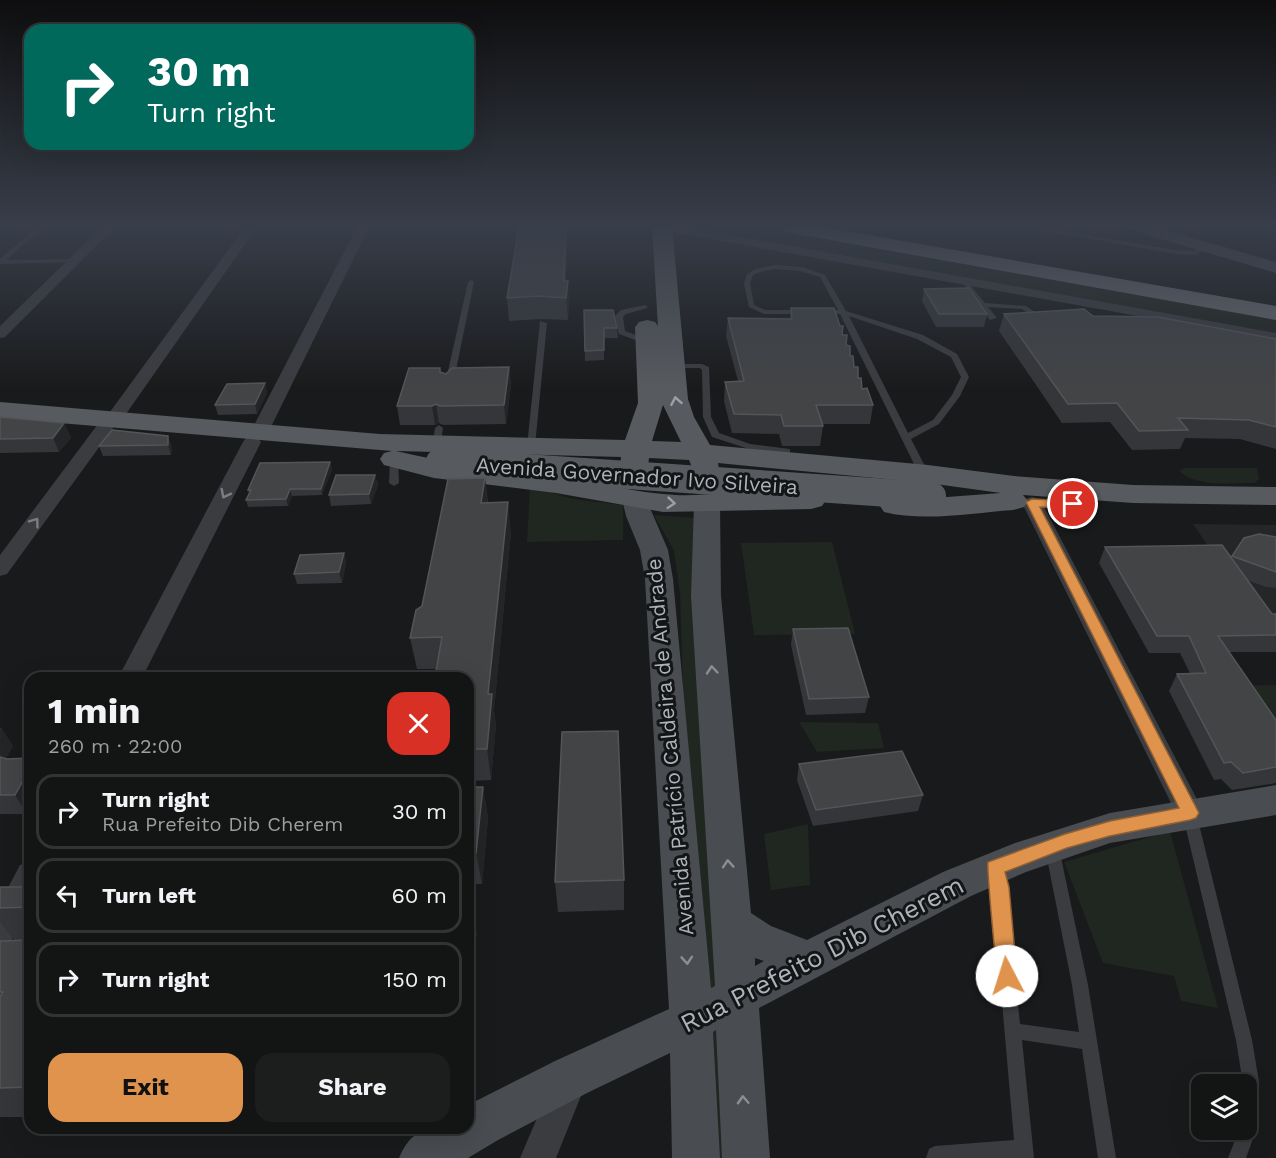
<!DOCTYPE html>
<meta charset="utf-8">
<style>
:root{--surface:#131414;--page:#1c1d1d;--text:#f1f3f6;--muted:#9d9ea0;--line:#323334;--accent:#df934d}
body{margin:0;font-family:"Work Sans",sans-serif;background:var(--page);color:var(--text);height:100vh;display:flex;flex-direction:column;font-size:22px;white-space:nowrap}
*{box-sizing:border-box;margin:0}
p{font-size:20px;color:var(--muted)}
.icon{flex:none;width:33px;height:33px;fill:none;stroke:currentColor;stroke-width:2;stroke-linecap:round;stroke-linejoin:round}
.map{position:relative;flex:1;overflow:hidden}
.side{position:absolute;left:24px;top:672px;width:450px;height:462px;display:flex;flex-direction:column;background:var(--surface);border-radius:18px;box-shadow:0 6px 24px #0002,0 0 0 2px var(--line)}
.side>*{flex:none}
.top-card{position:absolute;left:24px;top:24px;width:450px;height:126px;border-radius:18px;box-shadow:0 6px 24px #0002,0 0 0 2px var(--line);background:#00695c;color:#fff;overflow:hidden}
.fabs{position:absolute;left:1191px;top:1074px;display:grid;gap:12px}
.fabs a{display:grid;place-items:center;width:66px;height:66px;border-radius:12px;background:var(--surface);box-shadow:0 6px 24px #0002,0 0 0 2px var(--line);font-size:30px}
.pin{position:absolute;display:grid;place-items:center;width:51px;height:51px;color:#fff;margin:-26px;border:3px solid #fff;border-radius:50%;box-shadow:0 2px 6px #0007}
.me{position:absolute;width:66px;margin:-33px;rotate:355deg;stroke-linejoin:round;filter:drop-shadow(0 0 4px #0008)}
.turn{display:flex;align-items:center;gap:21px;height:126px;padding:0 24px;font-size:27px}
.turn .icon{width:78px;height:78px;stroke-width:2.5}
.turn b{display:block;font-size:42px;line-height:51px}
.round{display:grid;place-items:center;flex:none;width:63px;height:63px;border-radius:18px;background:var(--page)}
.headline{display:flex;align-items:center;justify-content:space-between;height:102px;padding:0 24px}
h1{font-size:36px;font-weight:700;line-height:45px}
.primary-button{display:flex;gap:12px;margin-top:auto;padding:12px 24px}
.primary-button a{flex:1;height:69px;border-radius:18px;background:var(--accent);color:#111;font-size:24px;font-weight:700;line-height:69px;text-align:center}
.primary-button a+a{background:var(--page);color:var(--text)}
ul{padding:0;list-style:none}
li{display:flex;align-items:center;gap:18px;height:75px;margin:0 12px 9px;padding:0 12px;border:3px solid var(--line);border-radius:18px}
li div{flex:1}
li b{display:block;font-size:22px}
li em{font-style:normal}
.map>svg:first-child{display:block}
.built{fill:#252628}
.green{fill:#202620}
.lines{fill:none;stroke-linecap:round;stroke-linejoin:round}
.lane{fill:#3b3c40;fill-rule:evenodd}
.street{fill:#3b3c40;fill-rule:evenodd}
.secondary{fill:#494c50;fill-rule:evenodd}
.primary{fill:#575a5e;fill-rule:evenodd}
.highway{fill:#676b70;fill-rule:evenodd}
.primary-bridge{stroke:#575a5e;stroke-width:28}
.wall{fill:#353639}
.shaded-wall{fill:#242527}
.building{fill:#424446;stroke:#535558;stroke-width:1.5}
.oneway{stroke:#9ca1a7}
.oneway2{stroke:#7a7d83}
.oneway3{stroke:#8a8f94}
.route{fill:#df934d;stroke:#916032;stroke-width:1.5}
.labels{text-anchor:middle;stroke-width:6;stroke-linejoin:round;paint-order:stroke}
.street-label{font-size:21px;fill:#adb3b9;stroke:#141516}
.near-street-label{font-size:26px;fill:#adb3b9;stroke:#141516}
</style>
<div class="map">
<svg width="1276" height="1158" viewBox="0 0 1276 1158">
<rect width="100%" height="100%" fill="#191a1b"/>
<path class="built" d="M1193 524 1276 525V645Z"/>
<path class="green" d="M688 227H763L1276 318V334Z
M1184 468H1257L1259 479 1255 483C1232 483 1198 488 1179 471Z
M530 486 573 499 623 505V540L527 542Z
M654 515 697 518 732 1158H712L685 751 680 594 674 551Z
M832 542 855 634 754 635 741 543Z
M1276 685V746L1236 686Z
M799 722 878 723 884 748 817 752Z
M808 824 810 885 771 890 764 834Z
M1170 831 1218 1008 1181 1001 1174 976 1103 963 1064 862Z"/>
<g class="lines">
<path class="lane" d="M37 227H44L6 260 74 259 77 261 76 262 0 264V259Z
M1042 227 1175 250 1194 251 1204 246 1209 247 1195 255 1175 254 1040 230 1039 229Z
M775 265 802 267 825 275 846 311 923 335 957 354 969 377 960 396 939 424 911 439 929 474 927 476 924 477 919 474 840 314H764L749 307 744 283 747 274 756 269ZM775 269 801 271 820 277 838 310H765L754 305 750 283 753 275 760 272ZM849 316 917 339 951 357 961 377 952 395 933 420 908 433Z
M471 280 474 282 454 380 450 382 446 380 468 282Z
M962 280H966L985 303 1026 306 1045 319 1038 321 1022 309 988 307 997 318 990 320 962 282Z
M645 305 647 306V308L626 314 623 317 625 331 652 341 653 343 649 345 619 334 615 316 621 310Z
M540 321 547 323 535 446 531 449 527 446Z
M670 364H702L709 367 711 417 719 433 750 444 790 449V453L749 449 712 437 703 417 702 370 700 368H670Z
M439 425 443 428 441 442 437 445 433 442 435 428Z
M394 456 398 459 399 483 394 486 389 483 390 459Z
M1190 810 1195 812 1197 816 1252 1040 1259 1082V1122L1246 1158H1228L1239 1130H1246V1084H1243L1236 1040 1183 816 1185 812Z
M1052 842 1057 844 1059 848 1088 985 1116 1158H1098L1082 1049 1022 1040 1034 1158H926L929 1149 935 1146 1014 1140 992 887 989 872 991 868 996 866 1001 868 1006 887 1020 1024 1079 1032 1072 985 1045 848 1047 844Z"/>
<path class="street" d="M102 227H115L5 337 0 338V326Z
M245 227H257L119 424H110L113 428 7 574 0 576V555L98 424H107L105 420 107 416Z
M357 227H369L268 433 265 437H253L250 433Z
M660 227H686L1276 333V341L666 231Z
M252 437 258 438 261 442 142 678H118L243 442 246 438Z
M1032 497 1039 499 1042 503 1200 805 1203 813 1200 821 1190 824 1180 821 1022 503 1025 499Z
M30 862V903L11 942 0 946V903L20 865Z
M570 1064 582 1069 587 1081 556 1158H520L558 1069Z"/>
<path class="secondary" d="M1129 227H1155L1276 262V273L1131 230Z
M635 491 644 494 668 550 673 579 711 988 715 986 691 596 694 504 698 498 707 496 716 498 720 504 721 596 751 913 771 926 807 940 943 872 1015 843 1110 813 1276 785V815L1110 843 1026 872 971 896 759 1008 770 1158H722L716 1030 713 1032 720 1158H672L670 1053 587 1093 498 1140 468 1158H399C414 1122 435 1128 468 1128V1105L555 1061 669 1009 645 579 640 550 626 516 622 499 626 494ZM755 958 764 961 755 966Z"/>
<path class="primary" d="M652 227H672L688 399 694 417 710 445 928 465 1014 476 1133 485 1276 487V505L1133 503 1023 495 1028 501 1024 507 1013 510C974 513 923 522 884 512L880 506 884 500 895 497H947L1001 493 928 483 718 463 719 469 715 475 705 478 695 475 689 460 649 458 648 467 644 473 634 476 624 473 620 467 621 457 396 451C449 464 501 467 554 475 595 481 634 493 676 495 724 497 775 482 822 494L826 500 822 506 811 509 663 512 556 493 434 478 384 465 380 459 384 453 392 451 0 418V402L380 434 625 440 638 403 635 327 639 322 647 320 655 322 658 326ZM663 405 681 442 652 441Z"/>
<path class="highway" d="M781 227H823L1276 306V320L791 233 784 231Z"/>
<path class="primary-bridge" d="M440 462 932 496"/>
</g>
<path class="wall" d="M567 227 566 281 569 303 568 320 541 319 509 321 507 298Z
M924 289 987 314 984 327H936L922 301Z
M791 308 842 335 862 389 873 405 870 424H822L823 426 820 446H782L779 434 732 433 724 401 725 382 738 381 726 336 728 318 790 319Z
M584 310 617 328 618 338H604V360L585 361Z
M1004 314 1093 316 1276 339V449L1240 439 1185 438 1180 449 1132 450 1110 422 1062 423 999 331Z
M509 367 511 385 506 424 443 425 439 423 435 425H400L397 406 440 372 446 374Z
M265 383 267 393 257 414 218 415 215 405Z
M0 417 64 423 71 438 59 452 0 453Z
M99 446H172L171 455 103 456Z
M330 462 332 469 322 495 292 496 288 506 248 507 246 500 249 494 248 490Z
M375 475 378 485 371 504 331 506 329 495Z
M485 478 488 503 511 532 494 710 496 725 491 780 468 781V678H435L437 669H417L410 638 422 606Z
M1276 537V588L1266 587 1247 580 1272 614H1276V652H1229L1276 720V783L1232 790 1221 779 1214 780 1169 691 1177 674 1190 673 1180 653H1149L1099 563 1105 547 1231 558 1244 538Z
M344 553 346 563 342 583 297 584 294 574Z
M793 629 869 697 865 713 806 715 791 645Z
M0 728H1L13 746 6 758 30 768V808L27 814H0Z
M799 764 923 795 918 811 813 826 797 780Z
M468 787H483L488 818 482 884H468Z
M624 880V910L558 912 555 882Z
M30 887V1117H0V941L14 940 0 922V889Z"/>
<path class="shaded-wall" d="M566 227H567L565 297 564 281Z
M568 281 569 303 568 320 566 298Z
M509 367 511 385 506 424 504 405Z
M265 383 267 393 257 414 255 404Z
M436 404 439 423 435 425 432 406Z
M64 423 71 438 59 452 53 438Z
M168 436 172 446 171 455 168 445Z
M330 462 332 469 322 495 321 489Z
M375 475 378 485 371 504 369 494Z
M485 478 488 508 481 503Z
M290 489 292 496 288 506 286 499Z
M508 502 511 532 494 710 496 725 491 780 487 749 488 694Z
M344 553 346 563 342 583 339 572Z
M1 728 13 746 0 769V730Z
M30 768V808L27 814 15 795Z
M483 787 488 818 482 884 476 853Z
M471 902 477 933 470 1014 468 1006V936Z"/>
<path class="building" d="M519 227H566L564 281H568L566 298 539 296 507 298Z
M969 288 987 314H939L924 289Z
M791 308H834L840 326H843L842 335H847L846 345 850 346V356H853L854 367H858V378H861L862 389 867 388 873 405H816L823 426H784L781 415 734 414 725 382 744 381 728 318 792 319Z
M1084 309 1093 316 1158 317 1276 339V427L1249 420 1178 418 1188 430 1139 431 1117 403 1068 404 1004 314Z
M584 310H613L617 328H604V350L585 351Z
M509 367 504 405 440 406 436 404 432 406H397L409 368H440V372L446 374 452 368Z
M265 383 255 404 215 405 227 384Z
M0 417 64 423 53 438 0 439Z
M112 430 168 436V445L99 446Z
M330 462 321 489H290L286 499 246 500 251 490H248L260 463Z
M336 475H375L369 494 329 495Z
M485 478 481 503 508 502 488 694H492L487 749H468V678L435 677 442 637 410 638 416 610 422 606 448 479Z
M1259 534 1276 537V572L1232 556 1244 538Z
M1222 545 1272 614H1276V635L1218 636 1276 720V767L1243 773 1231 762 1224 763 1177 674 1206 673 1189 636H1157L1105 547Z
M344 553 339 572 294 574 300 555Z
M848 628 869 697 809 699 793 629Z
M618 731 624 880 555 882 562 732Z
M902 751 923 795 816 810 799 764Z
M0 757 7 759 30 758V768L15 795H0Z
M468 787H483L476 853H468Z
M1 887H30V907L0 908V889Z
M468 902H471L468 936Z
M30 940V1087L0 1088V997L3 992H0V941Z"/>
<defs><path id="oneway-chevron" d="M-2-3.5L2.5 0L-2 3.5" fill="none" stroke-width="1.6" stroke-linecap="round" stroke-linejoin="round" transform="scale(1.5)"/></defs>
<g class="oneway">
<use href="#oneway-chevron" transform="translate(676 401) rotate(-100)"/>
<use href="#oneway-chevron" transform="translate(671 503) rotate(5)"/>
</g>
<g class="oneway2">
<use href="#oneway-chevron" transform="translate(225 494) rotate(117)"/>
<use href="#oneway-chevron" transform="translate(35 522) rotate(-54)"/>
</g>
<g class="oneway3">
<use href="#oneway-chevron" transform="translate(712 670) rotate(-95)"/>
<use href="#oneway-chevron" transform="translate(728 864) rotate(-94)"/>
<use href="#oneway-chevron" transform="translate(687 960) rotate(86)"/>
<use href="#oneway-chevron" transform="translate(743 1100) rotate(-93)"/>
</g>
<linearGradient id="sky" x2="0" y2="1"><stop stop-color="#0e0e0f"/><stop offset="0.58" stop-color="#383e4a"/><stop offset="1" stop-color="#383e4a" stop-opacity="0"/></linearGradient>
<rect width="1276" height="389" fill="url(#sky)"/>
<path class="route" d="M1032 499 1073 501 1079 504 1073 508 1040 507 1199 813 1196 818 1190 820 1110 836 1067 848 1005 872 1009 887 1017 976 1014 983 1007 986 1000 983 997 976C996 961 986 868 988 862L1065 834 1110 821 1179 808 1026 502Z"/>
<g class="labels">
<g class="street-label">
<text transform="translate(637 476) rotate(4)" y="7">Avenida Governador Ivo Silveira</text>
<text transform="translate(670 747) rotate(-95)" y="7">Avenida Patrício Caldeira de Andrade</text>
</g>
<g class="near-street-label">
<text transform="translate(822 954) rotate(-27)" y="9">Rua Prefeito Dib Cherem</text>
</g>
</g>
</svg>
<div class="fabs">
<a><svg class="icon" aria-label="layers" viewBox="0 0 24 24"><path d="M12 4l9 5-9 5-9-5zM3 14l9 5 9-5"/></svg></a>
</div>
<div class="pin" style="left:1073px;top:504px;background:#d93025"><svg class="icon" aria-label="arrive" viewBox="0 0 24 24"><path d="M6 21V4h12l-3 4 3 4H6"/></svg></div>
<svg class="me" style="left:1007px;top:976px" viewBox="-20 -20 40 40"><circle r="19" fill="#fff"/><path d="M0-13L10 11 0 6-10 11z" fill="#df934d"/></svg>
<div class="top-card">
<div class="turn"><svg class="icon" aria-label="right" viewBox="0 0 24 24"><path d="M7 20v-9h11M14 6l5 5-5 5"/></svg><div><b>30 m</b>Turn right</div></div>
</div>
<section class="side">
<div class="headline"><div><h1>1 min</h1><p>260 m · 22:00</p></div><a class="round" style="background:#d93025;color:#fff"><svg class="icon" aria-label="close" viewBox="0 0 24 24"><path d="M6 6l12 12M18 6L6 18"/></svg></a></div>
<ul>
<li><svg class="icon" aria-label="right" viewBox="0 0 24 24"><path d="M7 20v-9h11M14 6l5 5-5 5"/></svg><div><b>Turn right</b><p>Rua Prefeito Dib Cherem</p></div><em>30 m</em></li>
<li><svg class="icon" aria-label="left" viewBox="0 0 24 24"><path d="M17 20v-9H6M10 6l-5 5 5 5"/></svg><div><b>Turn left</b></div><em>60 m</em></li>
<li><svg class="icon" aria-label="right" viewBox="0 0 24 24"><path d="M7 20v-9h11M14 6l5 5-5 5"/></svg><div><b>Turn right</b></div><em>150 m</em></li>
</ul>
<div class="primary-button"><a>Exit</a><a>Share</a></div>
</section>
</div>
